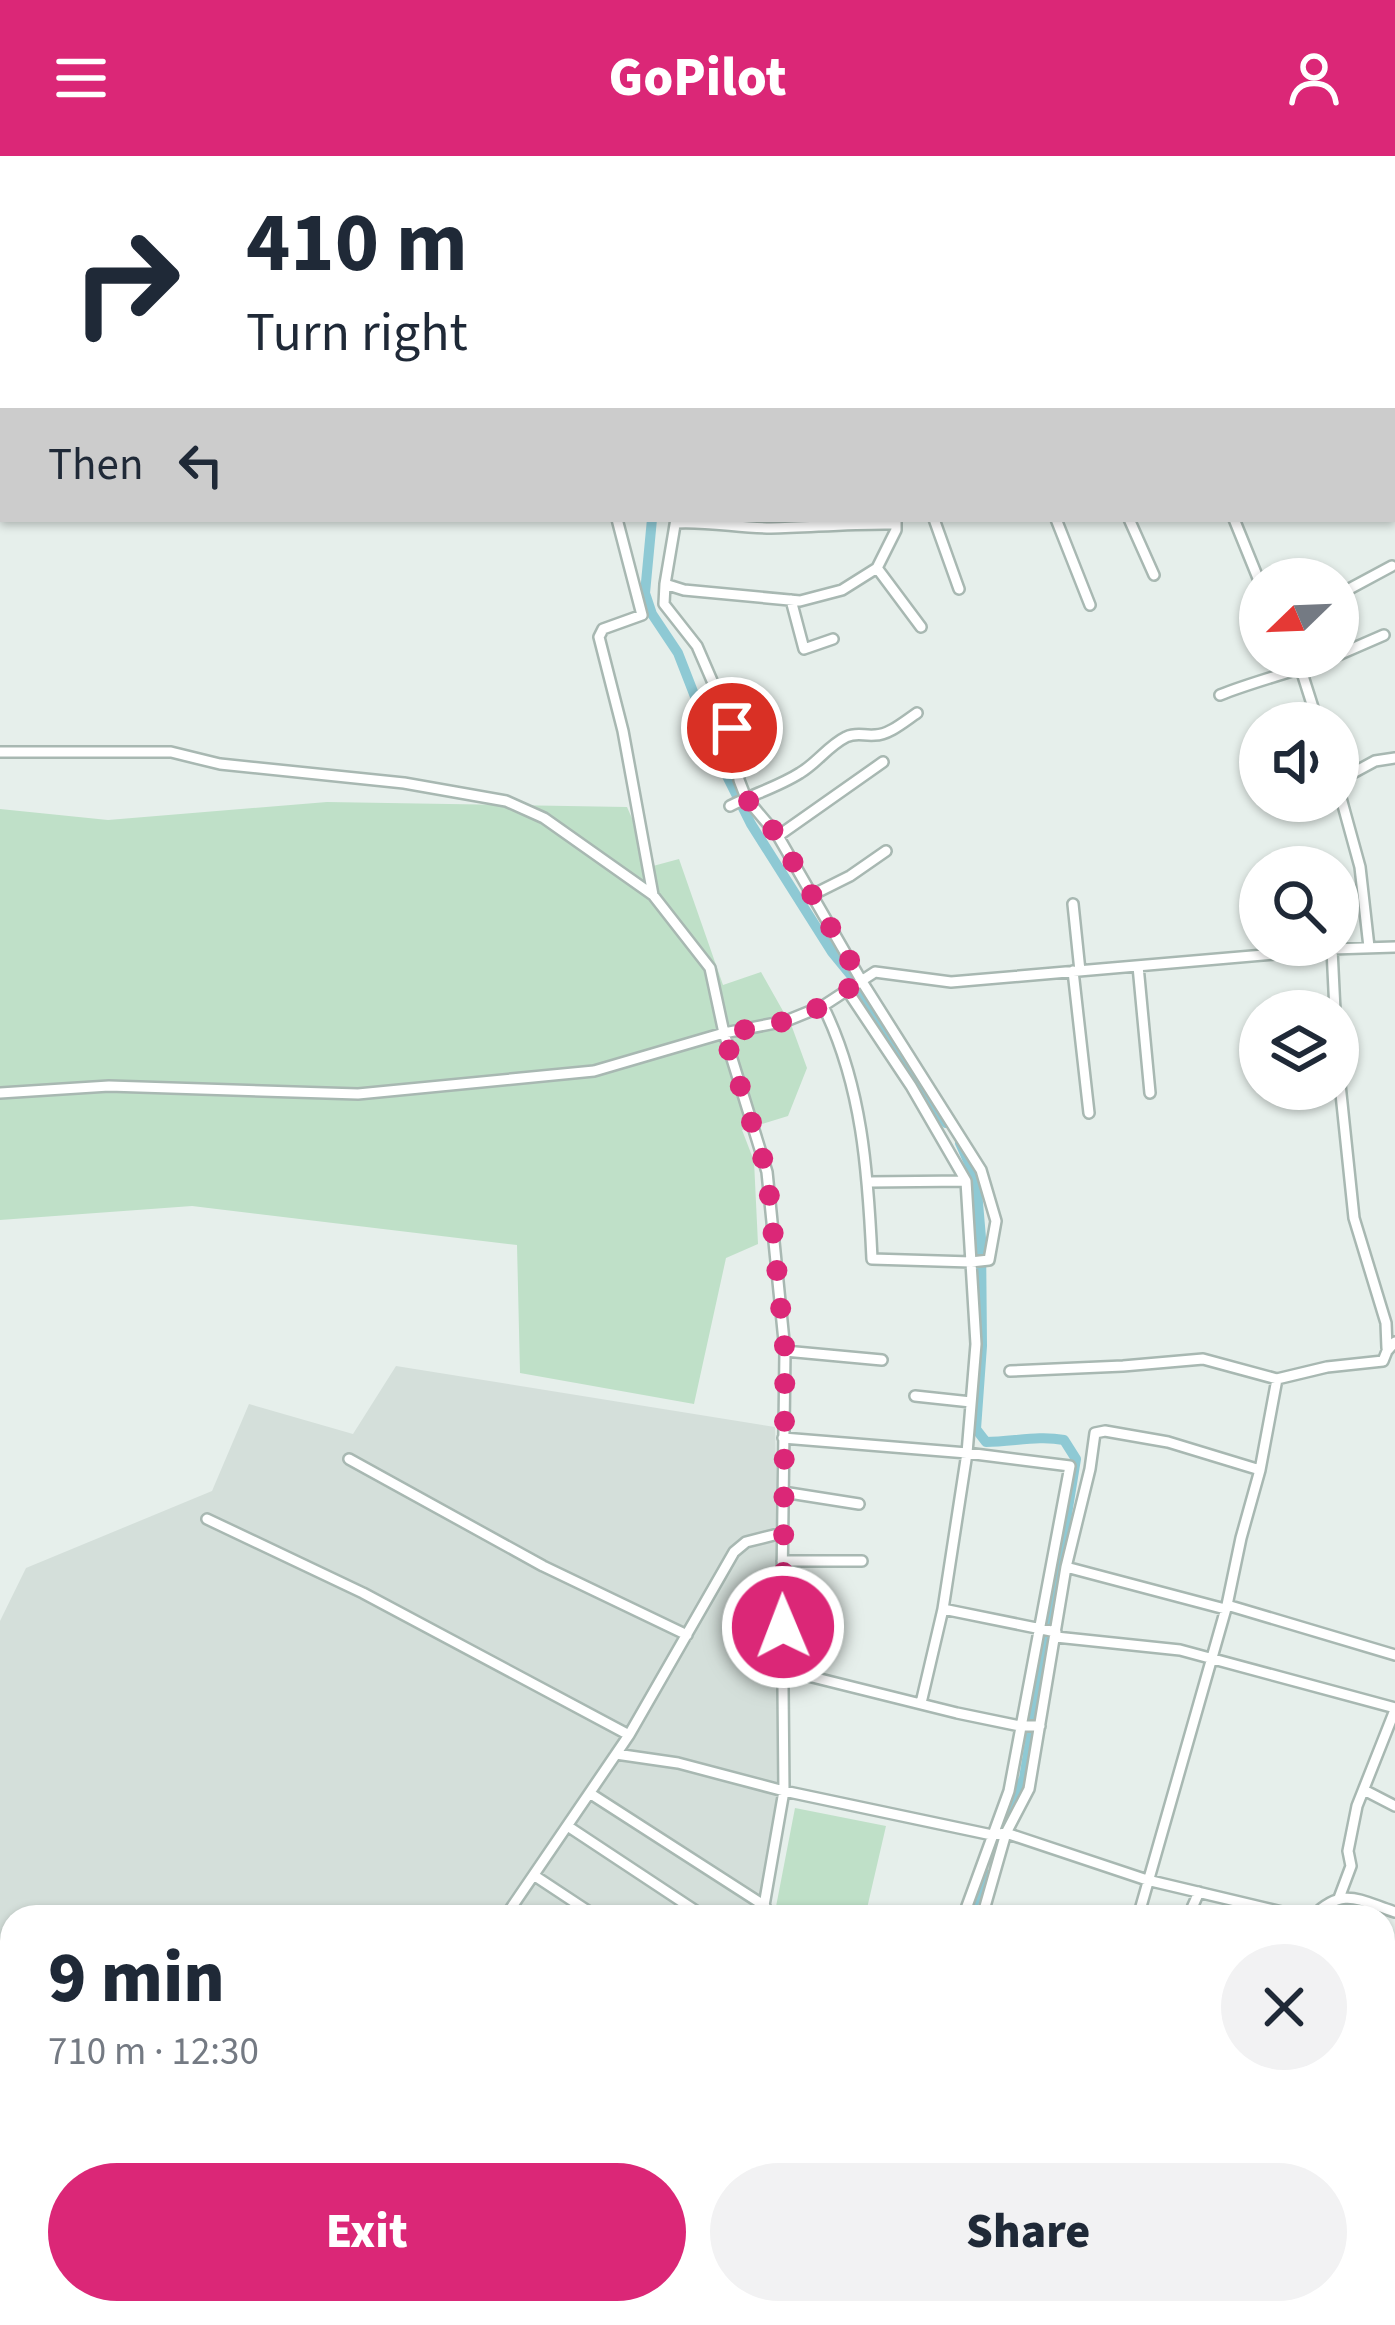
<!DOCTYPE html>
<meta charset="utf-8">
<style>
:root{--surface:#fff;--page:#f2f2f3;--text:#1f2937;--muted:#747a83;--accent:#db2777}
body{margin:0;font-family:"Source Sans 3",sans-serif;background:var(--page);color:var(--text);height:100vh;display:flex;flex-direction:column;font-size:45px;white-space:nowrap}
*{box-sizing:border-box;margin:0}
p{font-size:39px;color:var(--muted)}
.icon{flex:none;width:66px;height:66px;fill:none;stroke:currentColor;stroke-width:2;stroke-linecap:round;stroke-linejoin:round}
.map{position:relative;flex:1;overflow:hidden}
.panel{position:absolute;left:0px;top:1749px;width:1395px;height:420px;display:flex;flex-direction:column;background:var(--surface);border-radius:36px 36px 0 0;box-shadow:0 3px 9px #0004}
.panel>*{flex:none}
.hud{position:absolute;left:0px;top:0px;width:1395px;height:366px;box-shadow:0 3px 9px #0004;background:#fff;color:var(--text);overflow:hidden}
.needle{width:78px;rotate:247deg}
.fabs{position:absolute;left:1239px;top:402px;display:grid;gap:24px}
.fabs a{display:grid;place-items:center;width:120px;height:120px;border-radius:50%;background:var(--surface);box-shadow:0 3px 9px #0004;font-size:60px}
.pin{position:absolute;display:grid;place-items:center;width:102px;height:102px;color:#fff;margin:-51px;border:6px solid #fff;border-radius:50%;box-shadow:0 3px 12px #0007}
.me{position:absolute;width:132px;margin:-66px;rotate:359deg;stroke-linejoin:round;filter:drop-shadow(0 0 9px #0008)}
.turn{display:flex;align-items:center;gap:42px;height:252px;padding:0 48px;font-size:54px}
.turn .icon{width:156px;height:156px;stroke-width:2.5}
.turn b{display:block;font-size:84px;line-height:102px}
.then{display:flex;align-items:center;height:114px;padding:0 48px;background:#0003;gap:24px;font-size:45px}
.round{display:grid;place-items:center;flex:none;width:126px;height:126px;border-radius:63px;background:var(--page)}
.head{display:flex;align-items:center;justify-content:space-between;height:204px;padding:0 48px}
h1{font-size:72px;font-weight:800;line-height:90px}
.primary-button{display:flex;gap:24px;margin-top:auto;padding:24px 48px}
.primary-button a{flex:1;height:138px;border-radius:72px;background:var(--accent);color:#fff;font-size:48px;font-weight:800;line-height:138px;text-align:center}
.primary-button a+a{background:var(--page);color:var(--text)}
header{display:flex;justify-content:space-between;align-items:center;height:156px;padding:0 48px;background:var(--accent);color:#fff;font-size:54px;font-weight:800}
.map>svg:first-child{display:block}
.built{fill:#d4dfda}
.green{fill:#bfe0c8}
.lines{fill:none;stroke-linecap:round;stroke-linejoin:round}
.canal{stroke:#8ec9d4;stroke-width:10}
.minor-casing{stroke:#a8b8b2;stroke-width:14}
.minor{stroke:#fff;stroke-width:9}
.route{stroke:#db2777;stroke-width:21;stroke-dasharray:0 37.8}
</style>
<header><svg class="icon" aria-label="menu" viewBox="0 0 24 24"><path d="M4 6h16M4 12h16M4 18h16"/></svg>GoPilot<svg class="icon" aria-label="person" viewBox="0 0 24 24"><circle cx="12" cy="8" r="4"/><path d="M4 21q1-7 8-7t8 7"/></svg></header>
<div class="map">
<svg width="1395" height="2169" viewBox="0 0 1395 2169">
<rect width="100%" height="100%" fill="#e6efeb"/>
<path class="built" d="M396 1210 775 1271 784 1635 767 1761H12V1843L0 1838V1465L26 1412 212 1335 249 1248 353 1278Z
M79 2157H499L493 2169H73Z"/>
<path class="green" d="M327 646 627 651 653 710 679 703 723 829 761 816 792 871 807 912 788 960 742 974 754 1005 758 1088 726 1102 694 1248 520 1217 517 1089 192 1050 0 1064V653L108 664Z
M795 1652 886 1670 865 1761H774Z"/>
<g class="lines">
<path class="canal" d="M570 0 571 3
M652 363 645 437 652 458 678 497 722 610 751 668 832 796 850 818 946 967
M960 987 976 1023 981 1082 982 1190 976 1273 986 1286C1013 1286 1038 1279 1064 1284L1076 1303 1024 1622 995 1682
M969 1761 984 1717
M831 2169 835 2157"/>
<g class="minor-casing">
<path id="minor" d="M542 0 543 3
M584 0V3
M891 0 892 3
M1098 0V3
M1128 0 1129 3
M1361 0 1364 3
M633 3V0
M701 3 743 0
M928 3 948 0
M1392 36 1395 39
M1392 198 1395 197
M1392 343 1395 345
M617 363 642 459 603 473 599 481 623 575 653 739 710 812 724 877 767 1016 785 1195 782 1428 784 1635 762 1761
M676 363 665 428 664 448 697 490 732 571 739 624 746 642 778 680 861 824 981 1014 996 1065 989 1104 971 1106 872 1103C868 1016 862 929 823 850
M934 363 959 433
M1056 363 1090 449
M1129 363 1154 419
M1234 363 1260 427
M676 367C708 365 739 372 771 372 813 371 854 367 896 368
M877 412 921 471
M665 428 684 434 800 445 842 434 877 412 896 374V363
M1338 439 1392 410
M791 444 804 493 833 483
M1338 499 1384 479
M1297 501 1318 567
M1220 539C1257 524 1295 516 1332 501
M0 596H171L220 608 404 627 506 645 544 662 653 739
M1338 625 1375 605 1395 602
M1338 631 1360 711 1369 791
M730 650C753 638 778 631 800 617 817 607 828 590 846 581 857 576 863 580 875 579 889 579 905 565 917 557
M778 680 883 606
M812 739 850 720 886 695
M1073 748 1080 815
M1332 793 1335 855
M1138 810 1150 937
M1073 815 1089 957
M847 834 911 930 966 1025 976 1188 967 1297 943 1453 921 1547
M1338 909 1354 1062 1386 1167 1387 1192
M0 937 109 930 358 938 594 915 724 877 786 865 823 850 875 816 951 826 1332 793 1395 791
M869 1026 966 1025
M785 1195 882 1204
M1010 1215 1123 1210 1203 1203 1277 1223 1327 1211 1383 1205 1387 1195 1395 1186
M915 1240 971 1246
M783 1282 967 1297 1070 1310 1009 1635 963 1761
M349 1303 543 1410 687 1479
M783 1336 859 1348
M207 1363 363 1437 629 1579
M782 1405H862
M1066 1411 1225 1453
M1227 1449 1395 1499
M943 1453 1056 1476
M1056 1481 1180 1494 1395 1552
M784 1514 957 1557 1020 1570H1040
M616 1598 678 1607 784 1635 992 1679 1006 1677 1147 1724 1303 1761
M1364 1634 1395 1650
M591 1638 765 1750
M569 1671 705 1761
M535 1720 597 1761
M1339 1742 1351 1710 1348 1695 1357 1650 1395 1554
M505 1761 629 1579 734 1396 746 1386 782 1377
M982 1761 1006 1677 1029 1633 1066 1411 1090 1313 1095 1277 1105 1275 1168 1286 1260 1314
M1138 1761 1227 1449 1241 1382 1260 1314 1277 1223
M1188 1761 1199 1736
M1312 1761C1343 1730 1358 1744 1395 1756
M0 1838 12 1843
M1383 2061 1395 2045
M1383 2072 1395 2083
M1383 2126 1395 2130
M600 2157 618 2169
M461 2169 463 2157
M643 2169 646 2157
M822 2169 828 2157
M838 2169 843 2157
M1008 2169 1012 2157
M1111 2169 1116 2157
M1356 2169 1360 2157
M1389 2169 1395 2148"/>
</g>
<use href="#minor" class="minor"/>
</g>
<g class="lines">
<path class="route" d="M732 572 740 624 746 642 778 680 861 824 823 850 786 865 724 878 767 1016 785 1195 783 1471"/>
</g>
</svg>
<div class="fabs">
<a><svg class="needle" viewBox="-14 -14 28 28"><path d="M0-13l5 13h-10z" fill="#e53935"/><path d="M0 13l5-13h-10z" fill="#747a83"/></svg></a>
<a><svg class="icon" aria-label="sound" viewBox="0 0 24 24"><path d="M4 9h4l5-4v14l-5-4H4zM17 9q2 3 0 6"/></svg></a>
<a><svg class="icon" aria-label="search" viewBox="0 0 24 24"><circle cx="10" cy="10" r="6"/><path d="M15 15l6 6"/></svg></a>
<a><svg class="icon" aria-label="layers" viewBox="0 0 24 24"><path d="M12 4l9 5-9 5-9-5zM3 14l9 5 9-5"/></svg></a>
</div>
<div class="pin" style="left:732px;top:572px;background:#d93025"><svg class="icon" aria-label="arrive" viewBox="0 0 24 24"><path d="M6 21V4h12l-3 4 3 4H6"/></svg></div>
<svg class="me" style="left:783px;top:1471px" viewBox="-20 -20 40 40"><circle r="17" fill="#db2777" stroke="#fff" stroke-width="3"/><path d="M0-11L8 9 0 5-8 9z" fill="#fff"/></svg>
<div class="hud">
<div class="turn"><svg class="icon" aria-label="right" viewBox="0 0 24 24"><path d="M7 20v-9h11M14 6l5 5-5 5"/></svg><div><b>410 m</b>Turn right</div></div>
<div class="then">Then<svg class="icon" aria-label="left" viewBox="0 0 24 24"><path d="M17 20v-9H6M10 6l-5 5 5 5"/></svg></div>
</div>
<section class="panel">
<div class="head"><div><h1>9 min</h1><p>710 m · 12:30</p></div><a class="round"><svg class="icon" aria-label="close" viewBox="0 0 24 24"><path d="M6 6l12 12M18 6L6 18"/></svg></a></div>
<div class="primary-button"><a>Exit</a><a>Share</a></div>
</section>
</div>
